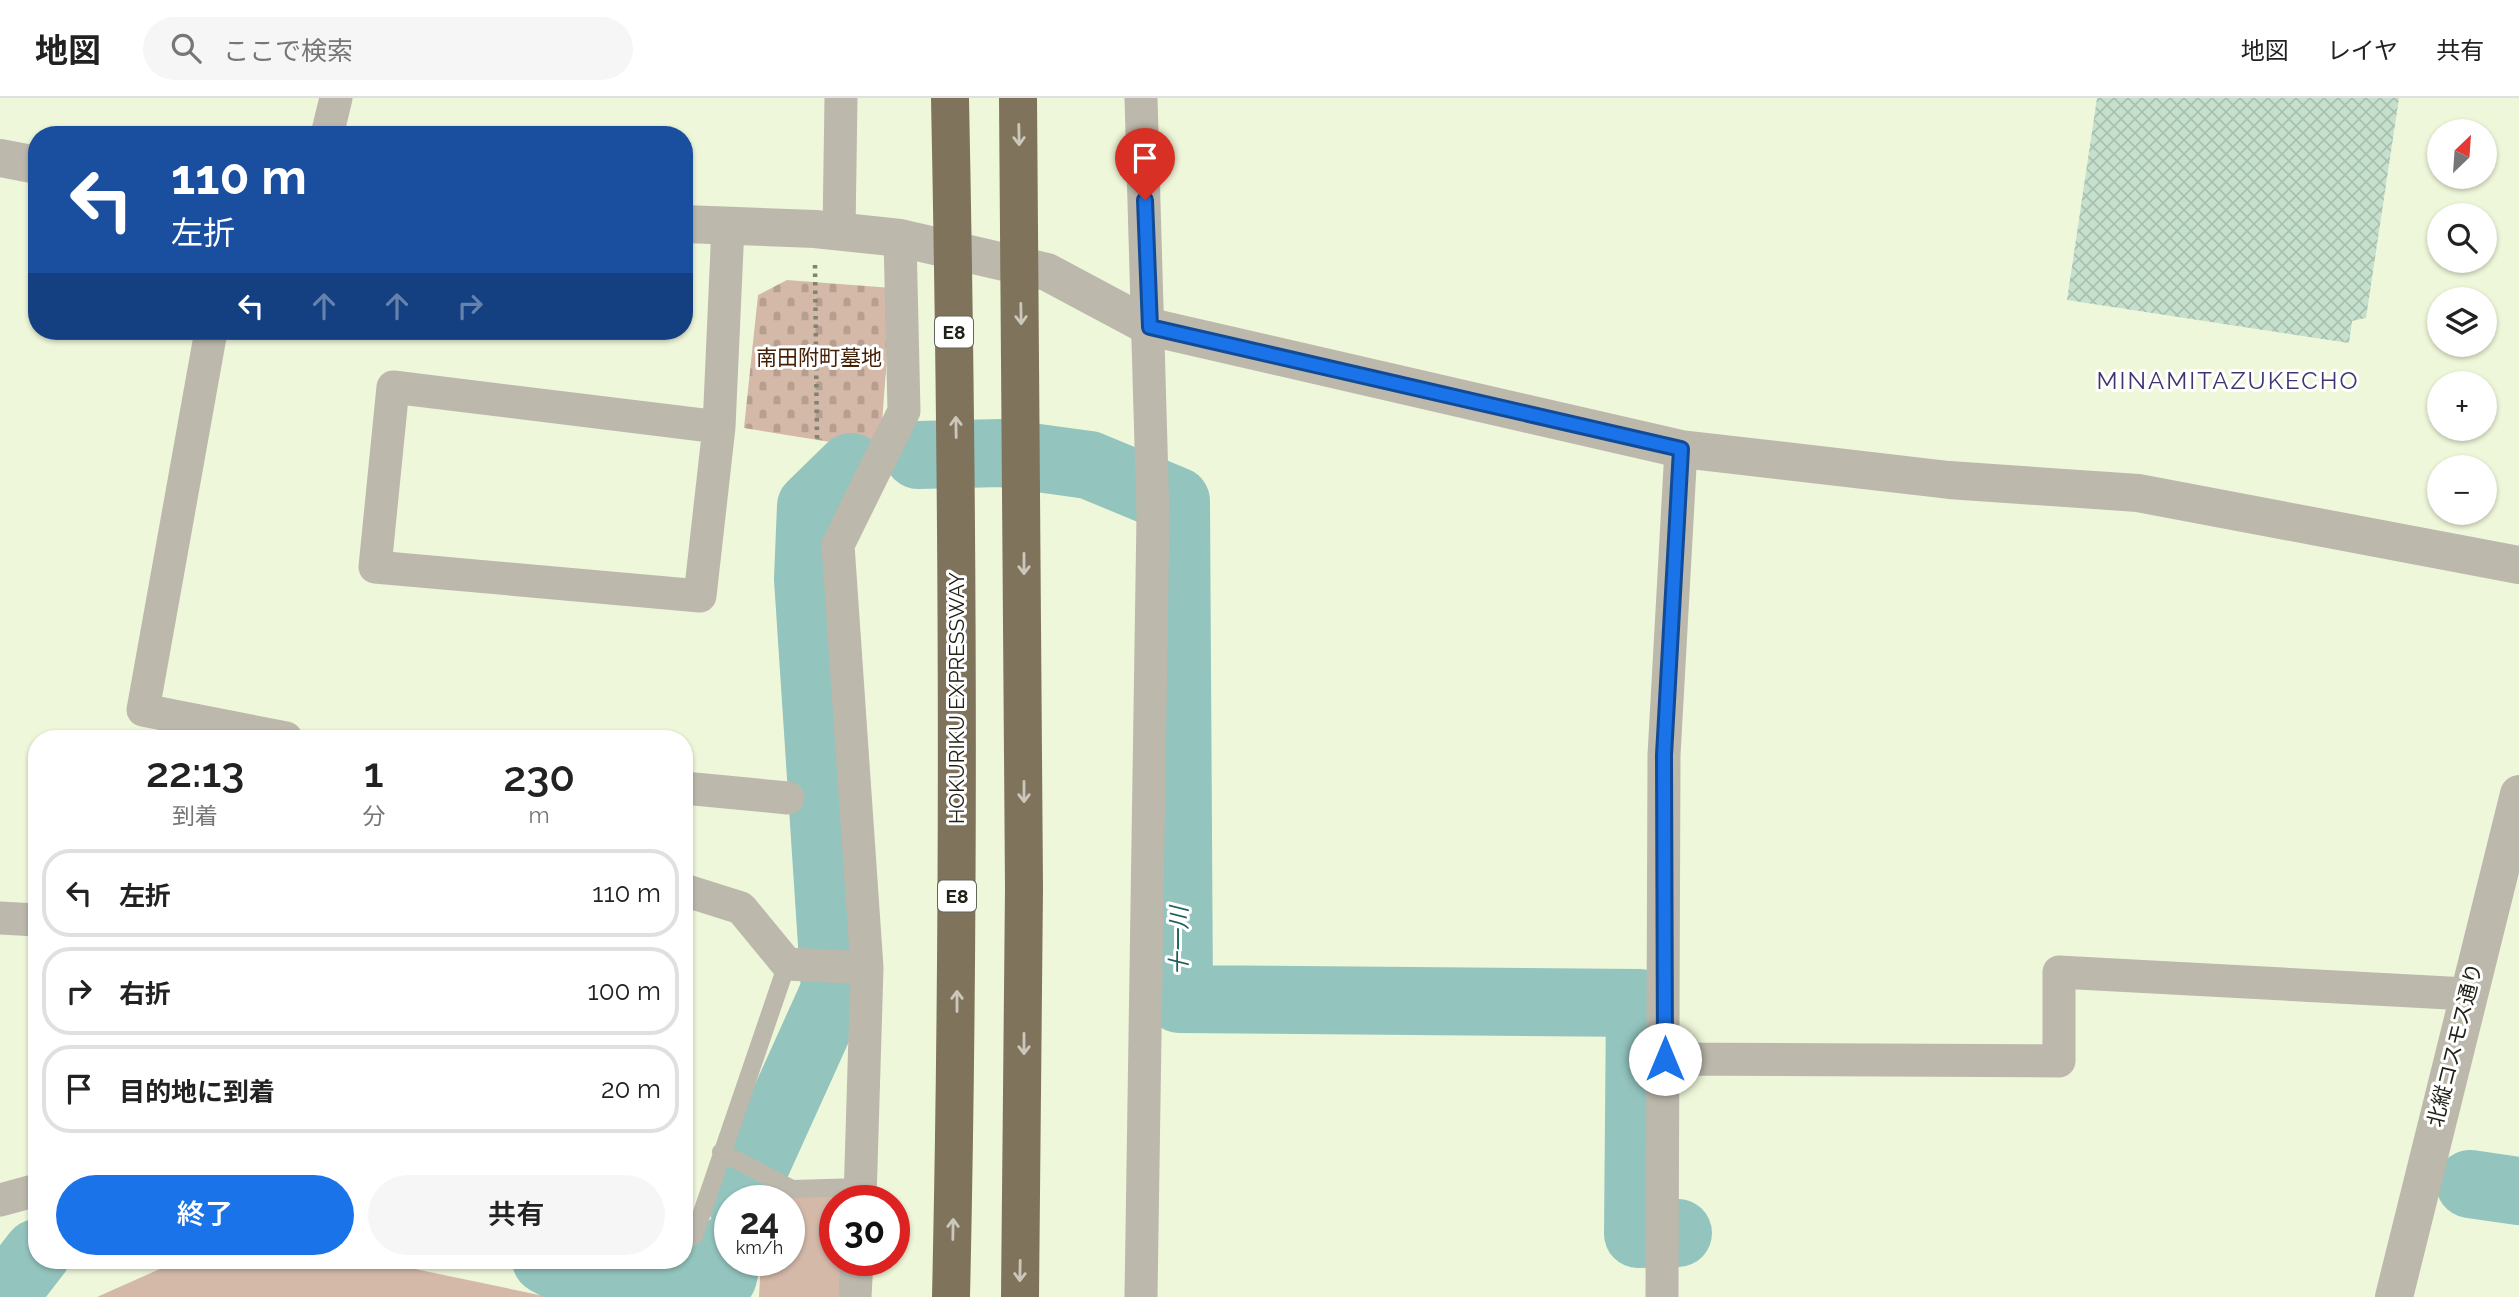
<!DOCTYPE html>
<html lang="ja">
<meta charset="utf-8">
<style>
:root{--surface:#fff;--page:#f6f6f6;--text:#222;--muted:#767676;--line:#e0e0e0;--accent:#1a73e8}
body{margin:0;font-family:Raleway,"Noto Sans JP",sans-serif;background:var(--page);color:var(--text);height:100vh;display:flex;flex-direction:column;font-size:26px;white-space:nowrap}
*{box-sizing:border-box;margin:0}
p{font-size:23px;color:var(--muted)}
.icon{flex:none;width:38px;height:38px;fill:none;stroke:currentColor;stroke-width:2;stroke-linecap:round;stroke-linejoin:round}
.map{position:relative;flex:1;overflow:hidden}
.panel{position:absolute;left:28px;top:632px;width:665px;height:539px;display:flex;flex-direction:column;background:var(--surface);border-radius:28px;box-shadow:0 2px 5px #0004}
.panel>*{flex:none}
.banner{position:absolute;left:28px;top:28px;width:665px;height:214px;border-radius:28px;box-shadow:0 2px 5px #0004;background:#1a4fa0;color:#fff;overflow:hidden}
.needle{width:46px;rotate:25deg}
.tools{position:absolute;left:2427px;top:21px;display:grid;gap:14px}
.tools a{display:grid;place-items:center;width:70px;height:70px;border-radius:50%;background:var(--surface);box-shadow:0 2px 5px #0004;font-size:35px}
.speed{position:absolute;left:714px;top:1087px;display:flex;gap:14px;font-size:35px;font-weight:700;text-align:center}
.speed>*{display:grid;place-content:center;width:91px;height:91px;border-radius:50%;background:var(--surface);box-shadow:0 2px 5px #0004;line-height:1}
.speed small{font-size:18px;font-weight:400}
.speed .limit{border:10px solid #d22;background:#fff;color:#111}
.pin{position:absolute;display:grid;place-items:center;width:60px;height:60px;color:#fff;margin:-72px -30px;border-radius:50% 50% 50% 0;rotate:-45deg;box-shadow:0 0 7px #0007}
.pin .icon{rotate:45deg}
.me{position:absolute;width:77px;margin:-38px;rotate:0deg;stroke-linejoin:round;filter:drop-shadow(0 0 5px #0008)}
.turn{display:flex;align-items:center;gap:24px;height:147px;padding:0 28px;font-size:32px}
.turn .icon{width:91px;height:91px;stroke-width:2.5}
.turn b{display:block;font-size:49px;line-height:60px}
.lanes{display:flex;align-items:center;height:66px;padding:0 28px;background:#0003;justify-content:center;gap:35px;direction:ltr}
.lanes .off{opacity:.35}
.eta{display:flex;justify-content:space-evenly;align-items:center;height:119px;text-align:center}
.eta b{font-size:42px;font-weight:600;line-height:49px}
.primary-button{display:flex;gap:14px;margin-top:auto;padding:14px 28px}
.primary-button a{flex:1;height:80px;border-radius:42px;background:var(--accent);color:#fff;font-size:28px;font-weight:600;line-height:80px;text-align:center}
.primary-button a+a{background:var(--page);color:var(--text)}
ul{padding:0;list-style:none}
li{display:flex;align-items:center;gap:21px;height:88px;margin:0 14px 10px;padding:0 14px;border:4px solid var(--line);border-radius:28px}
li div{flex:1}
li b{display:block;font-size:26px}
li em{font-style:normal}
header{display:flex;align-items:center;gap:42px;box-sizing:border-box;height:98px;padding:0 35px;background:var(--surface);border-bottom:2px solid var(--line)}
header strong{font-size:33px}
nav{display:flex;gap:38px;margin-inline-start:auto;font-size:24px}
.search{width:490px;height:63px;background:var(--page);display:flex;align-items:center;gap:18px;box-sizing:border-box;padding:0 24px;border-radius:38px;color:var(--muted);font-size:26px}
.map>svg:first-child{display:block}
.cemetery{fill:url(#cemetery-stones)}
.pitch{fill:#d4b9a9}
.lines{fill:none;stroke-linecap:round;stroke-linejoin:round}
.river{stroke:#93c4be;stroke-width:68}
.building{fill:url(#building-cross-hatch)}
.path{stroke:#7f8471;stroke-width:4.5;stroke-dasharray:3.5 5;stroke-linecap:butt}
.service{stroke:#bdb8ac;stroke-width:18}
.minor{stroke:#bdb8ac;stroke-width:33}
.tertiary{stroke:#bdb8ac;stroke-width:38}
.motorway{stroke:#7f745b;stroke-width:38}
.oneway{stroke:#ccc7bd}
.route-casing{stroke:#114b97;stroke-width:18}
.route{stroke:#1a73e8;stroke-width:12}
.labels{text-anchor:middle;stroke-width:6;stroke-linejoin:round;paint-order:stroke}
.shield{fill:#fff;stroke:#63645d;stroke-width:2}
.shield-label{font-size:19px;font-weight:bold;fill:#202218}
.park-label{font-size:21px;fill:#442006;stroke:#fff}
.street-label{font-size:21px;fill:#202218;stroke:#fff}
.water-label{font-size:23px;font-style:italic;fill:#1d5f5a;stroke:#fff}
.quarter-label{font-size:24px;letter-spacing:2px;fill:#403470;stroke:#fff}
</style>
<header>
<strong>地図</strong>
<div class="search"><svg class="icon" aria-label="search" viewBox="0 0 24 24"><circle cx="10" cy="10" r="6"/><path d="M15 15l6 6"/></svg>ここで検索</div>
<nav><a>地図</a><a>レイヤ</a><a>共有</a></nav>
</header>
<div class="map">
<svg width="2519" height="1199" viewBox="0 0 2519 1199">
<defs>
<pattern id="cemetery-stones" width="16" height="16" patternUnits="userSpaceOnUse" patternTransform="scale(1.75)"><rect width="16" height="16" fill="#d4b9a9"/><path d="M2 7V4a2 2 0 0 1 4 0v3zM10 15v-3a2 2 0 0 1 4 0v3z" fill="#b69f91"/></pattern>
<pattern id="building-cross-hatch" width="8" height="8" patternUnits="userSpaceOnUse" patternTransform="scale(1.75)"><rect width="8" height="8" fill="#c5e0cd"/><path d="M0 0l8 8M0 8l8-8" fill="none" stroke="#a9c0af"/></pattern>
</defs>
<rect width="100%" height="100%" fill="#eff7da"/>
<path class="cemetery" d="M787 182 892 190 880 352 744 330 758 197Z"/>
<path class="pitch" d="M857 1094V1102H835V1162H855L853 1199H759L761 1162H789V1102H765V1097Z
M180 1162H372L549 1199H97Z"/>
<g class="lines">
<path class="river" d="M918 357 1001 355 1089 367 1176 403 1179 901 1640 905 1638 1136 1678 1135
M2470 1086 2519 1093
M740 1102 835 892 808 481 811 408 851 369
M546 1162 596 1188 723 1179 730 1149
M3 1199 37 1155"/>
</g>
<path class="building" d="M2097 0H2399L2366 220 2352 223 2349 245 2067 202Z"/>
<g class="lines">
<path class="path" d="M815 167 817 342"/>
<path class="service" d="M721 1054 792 1091 861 1089
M684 1135 694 1138 787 866"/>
<path class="minor" d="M1141 0 1153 417 1141 1199
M327 37 336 0
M839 133 841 0
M211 233 143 612 286 640
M719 329 393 289 375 469 700 498 719 329 728 128
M684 690 788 700
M684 792 741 810 787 866 867 870
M0 820 37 822
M1665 961 2059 963V874L2467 896
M0 1102 37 1092
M860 1102 867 870 838 447 904 313 900 140
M855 1199 857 1162
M1662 1199 1664 657 1681 351"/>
<path class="tertiary" d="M0 60 37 67
M684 126 815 131 900 140 1047 174 1150 229 1681 351 1949 382 2138 395 2519 467
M2394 1199 2519 696"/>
<path class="motorway" d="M950 0C958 400 960 799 951 1199
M1018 0 1024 790 1020 1199"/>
</g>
<defs><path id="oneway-shaft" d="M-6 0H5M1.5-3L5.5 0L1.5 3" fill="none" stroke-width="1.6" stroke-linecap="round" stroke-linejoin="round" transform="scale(1.75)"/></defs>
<g class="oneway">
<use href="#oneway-shaft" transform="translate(1019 37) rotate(89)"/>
<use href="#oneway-shaft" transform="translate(1021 216) rotate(89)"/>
<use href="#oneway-shaft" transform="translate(956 329) rotate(-91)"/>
<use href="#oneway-shaft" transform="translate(1024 466) rotate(90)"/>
<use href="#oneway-shaft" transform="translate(1024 694) rotate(90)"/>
<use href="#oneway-shaft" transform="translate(957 903) rotate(-90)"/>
<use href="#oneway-shaft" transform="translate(1024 946) rotate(90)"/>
<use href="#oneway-shaft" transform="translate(953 1131) rotate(-89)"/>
<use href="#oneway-shaft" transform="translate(1020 1173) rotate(91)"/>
</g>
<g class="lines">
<g class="route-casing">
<path id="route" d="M1145 102 1150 229 1681 351 1664 657 1665 961"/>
</g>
<use href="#route" class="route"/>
</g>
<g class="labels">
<g class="shield">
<rect x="935" y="218.5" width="38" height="31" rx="5"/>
<rect x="938" y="782.5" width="38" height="31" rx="5"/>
</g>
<g class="shield-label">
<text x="954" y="241">E8</text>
<text x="957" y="805">E8</text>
</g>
<g class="park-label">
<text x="819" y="267">南田附町墓地</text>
</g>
<g class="street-label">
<text transform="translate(957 600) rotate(-90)" y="7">HOKURIKU EXPRESSWAY</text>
<text transform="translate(2455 947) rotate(-76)" y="7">北縦コスモス通り</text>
</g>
<g class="water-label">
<text transform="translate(1179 843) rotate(-90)" y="8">十一川</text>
</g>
<g class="quarter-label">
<text x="2228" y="291">MINAMITAZUKECHO</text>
</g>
</g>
</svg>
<div class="tools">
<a><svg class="needle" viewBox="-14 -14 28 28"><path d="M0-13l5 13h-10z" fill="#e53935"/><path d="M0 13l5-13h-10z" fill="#767676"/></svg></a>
<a><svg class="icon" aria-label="search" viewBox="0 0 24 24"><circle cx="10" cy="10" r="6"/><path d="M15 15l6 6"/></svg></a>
<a><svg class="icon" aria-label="layers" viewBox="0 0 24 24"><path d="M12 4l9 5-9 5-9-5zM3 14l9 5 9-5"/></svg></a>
<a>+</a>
<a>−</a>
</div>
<div class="speed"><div>24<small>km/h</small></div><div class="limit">30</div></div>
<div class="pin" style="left:1145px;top:102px;background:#d93025"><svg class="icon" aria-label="arrive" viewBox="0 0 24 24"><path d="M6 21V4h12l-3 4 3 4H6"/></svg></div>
<svg class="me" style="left:1665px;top:961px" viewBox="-20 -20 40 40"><circle r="19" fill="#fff"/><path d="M0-13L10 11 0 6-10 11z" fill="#1a73e8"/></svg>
<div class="banner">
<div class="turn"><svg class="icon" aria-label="left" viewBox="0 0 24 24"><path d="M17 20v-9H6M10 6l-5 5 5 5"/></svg><div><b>110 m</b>左折</div></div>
<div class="lanes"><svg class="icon" aria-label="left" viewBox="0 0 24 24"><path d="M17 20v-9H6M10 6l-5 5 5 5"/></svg><svg class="icon off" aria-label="ahead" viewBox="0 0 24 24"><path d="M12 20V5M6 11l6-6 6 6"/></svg><svg class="icon off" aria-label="ahead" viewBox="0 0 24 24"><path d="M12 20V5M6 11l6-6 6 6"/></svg><svg class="icon off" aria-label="right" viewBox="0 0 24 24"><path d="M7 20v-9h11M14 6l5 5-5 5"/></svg></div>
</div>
<section class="panel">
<div class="eta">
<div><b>22:13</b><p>到着</p></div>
<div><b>1</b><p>分</p></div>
<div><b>230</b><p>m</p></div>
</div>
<ul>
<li><svg class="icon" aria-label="left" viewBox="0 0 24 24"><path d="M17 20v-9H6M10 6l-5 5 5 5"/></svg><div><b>左折</b></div><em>110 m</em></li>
<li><svg class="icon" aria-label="right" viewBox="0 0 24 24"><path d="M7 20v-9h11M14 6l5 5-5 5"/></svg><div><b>右折</b></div><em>100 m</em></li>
<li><svg class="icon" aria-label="arrive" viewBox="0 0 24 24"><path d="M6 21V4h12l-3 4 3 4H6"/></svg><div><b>目的地に到着</b></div><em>20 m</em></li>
</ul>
<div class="primary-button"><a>終了</a><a>共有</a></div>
</section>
</div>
